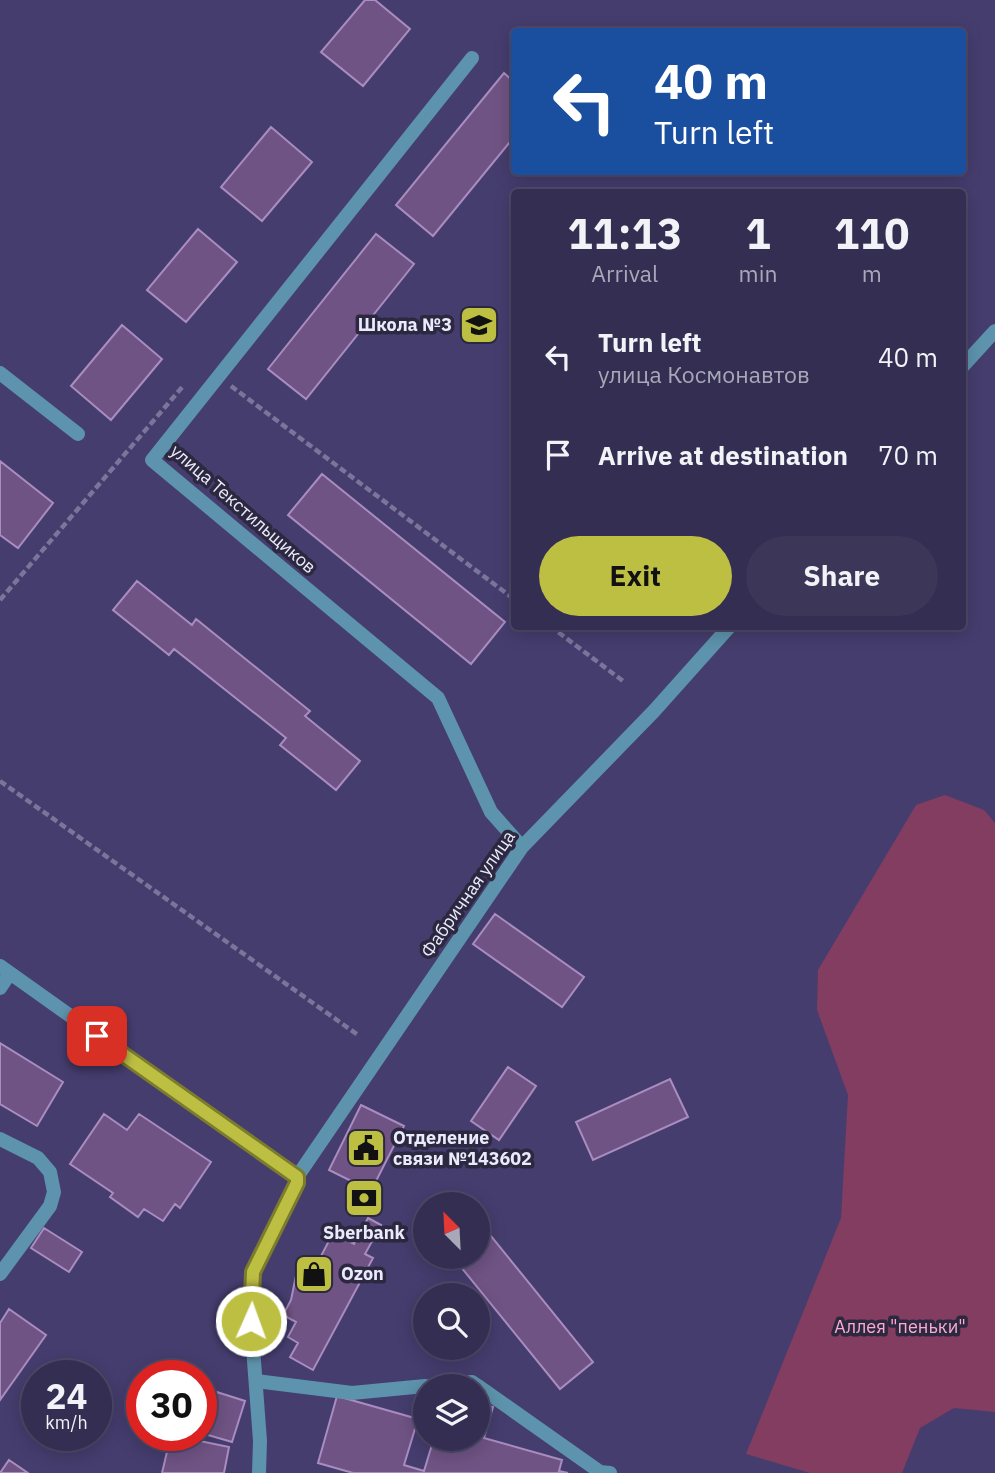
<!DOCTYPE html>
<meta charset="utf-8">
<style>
:root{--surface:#342e52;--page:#3c3659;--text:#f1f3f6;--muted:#a9a8b8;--line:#4e4a69;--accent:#bdbf43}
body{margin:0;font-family:"IBM Plex Sans",sans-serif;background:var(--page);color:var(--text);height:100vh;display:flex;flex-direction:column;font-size:26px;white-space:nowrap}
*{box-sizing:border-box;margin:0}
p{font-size:23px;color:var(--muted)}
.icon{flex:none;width:38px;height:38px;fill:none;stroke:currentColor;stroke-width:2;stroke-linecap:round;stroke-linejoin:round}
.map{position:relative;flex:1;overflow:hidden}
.details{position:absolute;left:511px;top:189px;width:455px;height:441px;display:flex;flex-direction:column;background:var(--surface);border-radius:7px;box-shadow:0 4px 18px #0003,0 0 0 2px var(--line)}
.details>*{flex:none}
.top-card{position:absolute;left:511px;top:28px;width:455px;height:147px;border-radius:7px;box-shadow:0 4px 18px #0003,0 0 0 2px var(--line);background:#1a4fa0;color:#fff;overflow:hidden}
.needle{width:46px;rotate:336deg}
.controls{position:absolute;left:413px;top:1192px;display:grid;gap:14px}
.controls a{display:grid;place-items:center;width:77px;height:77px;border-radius:50%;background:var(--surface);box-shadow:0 4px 18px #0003,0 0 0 2px var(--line);font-size:35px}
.speed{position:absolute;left:21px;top:1360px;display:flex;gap:14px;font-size:35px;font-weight:700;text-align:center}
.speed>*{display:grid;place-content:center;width:91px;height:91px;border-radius:50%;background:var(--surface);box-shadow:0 4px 18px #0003,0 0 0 2px var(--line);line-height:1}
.speed small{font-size:18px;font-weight:400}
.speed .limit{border:10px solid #d22;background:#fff;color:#111}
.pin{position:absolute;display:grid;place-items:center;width:60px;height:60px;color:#fff;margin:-30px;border-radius:14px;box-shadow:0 4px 10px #0006}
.me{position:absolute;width:77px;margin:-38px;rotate:2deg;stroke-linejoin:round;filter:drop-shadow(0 0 5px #0008)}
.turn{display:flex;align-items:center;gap:24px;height:147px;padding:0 28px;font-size:32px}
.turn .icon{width:91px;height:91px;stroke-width:2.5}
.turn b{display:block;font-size:49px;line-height:60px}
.eta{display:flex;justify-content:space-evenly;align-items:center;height:119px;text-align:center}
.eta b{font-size:42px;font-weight:700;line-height:49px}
.cta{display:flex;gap:14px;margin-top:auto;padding:14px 28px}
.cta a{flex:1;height:80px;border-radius:42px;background:var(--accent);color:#111;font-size:28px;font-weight:700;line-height:80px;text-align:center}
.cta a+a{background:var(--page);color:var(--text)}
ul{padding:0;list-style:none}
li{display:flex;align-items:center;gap:21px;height:98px;padding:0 28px}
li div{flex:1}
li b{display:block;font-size:26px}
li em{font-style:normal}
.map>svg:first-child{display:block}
.green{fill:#833d61}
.building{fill:#6f5384;stroke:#a98cc0;stroke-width:2}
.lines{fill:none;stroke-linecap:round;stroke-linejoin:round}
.path{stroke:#7b759c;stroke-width:4.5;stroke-dasharray:7 3.5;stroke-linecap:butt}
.service{stroke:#5d93ac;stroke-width:14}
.minor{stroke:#5d93ac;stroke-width:14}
.route-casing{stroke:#7b7c2c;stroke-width:18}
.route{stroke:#bdbf43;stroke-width:12}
.labels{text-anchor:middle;stroke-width:7;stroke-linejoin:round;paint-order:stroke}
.poi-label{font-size:18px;font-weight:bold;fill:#ebeafc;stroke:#2b283f;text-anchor:start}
.street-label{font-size:18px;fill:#ebeafc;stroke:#2b283f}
.park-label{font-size:18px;fill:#feaad1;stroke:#2b283f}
</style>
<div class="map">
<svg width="995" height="1473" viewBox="0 0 995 1473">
<rect width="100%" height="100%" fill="#453d6e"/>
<path class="green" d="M945 795 984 810 995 823V1412L954 1408 920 1428 902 1473H810L746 1454 841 1218 848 1095 817 1010 818 970 916 805Z"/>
<path class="building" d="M365 0H375L410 29 363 86 321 52Z
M504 73 514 82V137L433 236 396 205Z
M271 127 312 162 262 221 221 187Z
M198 229 237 262 186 322 147 290Z
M376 234 414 264 306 399 268 369Z
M122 325 162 359 111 420 71 386Z
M0 461 53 503 18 548 0 535Z
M322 474 505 622 471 664 288 515Z
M137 581 192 625 196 619 310 711 305 716 360 761 336 790 280 745 286 738 174 649 169 655 113 610Z
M495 914 584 977 562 1007 473 944Z
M0 1043 63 1082 37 1126 0 1104Z
M508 1067 536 1086 499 1140 471 1121Z
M670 1079 688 1117 593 1160 576 1122Z
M361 1105 404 1126 371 1191 329 1170Z
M104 1114 127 1130 139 1114 211 1162 180 1208 175 1204 163 1221 144 1209 138 1217 110 1197 113 1193 70 1164Z
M368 1218 381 1225 365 1254 373 1258 313 1370 290 1357 298 1343 288 1337 296 1322 283 1315 291 1300 297 1271 319 1260 333 1233 354 1244Z
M478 1220 593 1362 560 1389 452 1256H478Z
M44 1228 82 1252 69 1272 31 1248Z
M9 1309 46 1335 0 1400V1323Z
M201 1387 245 1401 232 1442 201 1433Z
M337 1396 418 1419 404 1465 424 1471 434 1438H478V1403L493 1407 484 1438 562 1460 559 1471 568 1473H353L318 1463Z
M171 1435 229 1447 224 1473H162Z
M9 1460 28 1473H0Z"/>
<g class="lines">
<path class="path" d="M231 386 514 599
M0 600 184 385
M550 626 623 681
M0 781 358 1035"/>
<path class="service" d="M0 373 78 434
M256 1381 352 1393 425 1386
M429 1386 472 1382 478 1386
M478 1386 600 1472 610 1473"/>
<path class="minor" d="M472 58 152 460 438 698 491 812 522 847
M962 367 995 331
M0 966 297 1177
M0 988 10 973
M0 1139 38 1158 50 1172 54 1192 50 1206 0 1274
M259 1473 260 1441 251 1321 253 1272 297 1183V1177L522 847 654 711 730 626"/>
</g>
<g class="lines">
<g class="route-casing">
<path id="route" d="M97 1036 297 1177V1183L253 1272 251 1321"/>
</g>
<use href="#route" class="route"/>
</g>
<defs>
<g id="school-square" transform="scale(2.0125)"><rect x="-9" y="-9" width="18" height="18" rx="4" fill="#bdbf43" stroke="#2b283f"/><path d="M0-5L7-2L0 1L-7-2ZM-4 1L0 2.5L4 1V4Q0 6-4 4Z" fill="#111"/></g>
<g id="civic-square" transform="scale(2.0125)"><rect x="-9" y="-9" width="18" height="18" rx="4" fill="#bdbf43" stroke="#2b283f"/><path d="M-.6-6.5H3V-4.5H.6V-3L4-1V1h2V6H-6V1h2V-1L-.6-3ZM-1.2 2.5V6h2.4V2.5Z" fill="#111"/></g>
<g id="bank-square" transform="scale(2.0125)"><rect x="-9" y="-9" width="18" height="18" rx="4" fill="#bdbf43" stroke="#2b283f"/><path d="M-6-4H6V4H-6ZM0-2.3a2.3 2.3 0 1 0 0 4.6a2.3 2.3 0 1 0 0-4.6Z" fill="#111"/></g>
<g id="shop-square" transform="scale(2.0125)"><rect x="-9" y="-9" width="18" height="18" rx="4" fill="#bdbf43" stroke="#2b283f"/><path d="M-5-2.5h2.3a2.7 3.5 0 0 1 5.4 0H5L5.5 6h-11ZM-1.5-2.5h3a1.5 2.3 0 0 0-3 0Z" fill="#111"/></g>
</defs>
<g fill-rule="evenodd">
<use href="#school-square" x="479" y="325"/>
<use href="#civic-square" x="366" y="1148"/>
<use href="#bank-square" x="364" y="1198"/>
<use href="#shop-square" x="314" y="1274"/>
</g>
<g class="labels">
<g class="poi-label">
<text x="452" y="331" text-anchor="end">Школа №3</text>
<text x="393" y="1144">Отделение<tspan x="393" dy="21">связи №143602</tspan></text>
<text x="364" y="1239" text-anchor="middle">Sberbank</text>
<text x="341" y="1280">Ozon</text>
</g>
<g class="street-label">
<text transform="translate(243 509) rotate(41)" y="6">улица Текстильщиков</text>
<text transform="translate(468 894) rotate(-55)" y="6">Фабричная улица</text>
</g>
<g class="park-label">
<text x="900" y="1333">Аллея "пеньки"</text>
</g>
</g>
</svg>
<div class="controls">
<a><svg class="needle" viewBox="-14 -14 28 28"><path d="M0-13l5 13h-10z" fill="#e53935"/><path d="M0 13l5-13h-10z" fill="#a9a8b8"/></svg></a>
<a><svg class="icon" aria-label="search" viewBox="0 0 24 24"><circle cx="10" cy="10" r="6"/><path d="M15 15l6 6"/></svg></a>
<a><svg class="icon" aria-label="layers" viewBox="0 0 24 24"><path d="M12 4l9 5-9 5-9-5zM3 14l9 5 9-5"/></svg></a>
</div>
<div class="speed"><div>24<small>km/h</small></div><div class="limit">30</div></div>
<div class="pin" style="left:97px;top:1036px;background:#d93025"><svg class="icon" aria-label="arrive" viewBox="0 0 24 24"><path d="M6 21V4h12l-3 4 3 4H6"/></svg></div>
<svg class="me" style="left:251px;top:1321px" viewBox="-20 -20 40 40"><circle r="17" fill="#bdbf43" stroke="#fff" stroke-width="3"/><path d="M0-11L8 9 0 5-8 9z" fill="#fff"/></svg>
<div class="top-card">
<div class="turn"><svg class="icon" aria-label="left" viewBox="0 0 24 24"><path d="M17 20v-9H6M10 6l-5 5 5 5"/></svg><div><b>40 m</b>Turn left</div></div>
</div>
<section class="details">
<div class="eta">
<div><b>11:13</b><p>Arrival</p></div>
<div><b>1</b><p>min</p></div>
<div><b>110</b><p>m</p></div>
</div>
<ul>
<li><svg class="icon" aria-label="left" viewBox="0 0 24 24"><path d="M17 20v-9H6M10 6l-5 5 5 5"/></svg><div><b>Turn left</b><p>улица Космонавтов</p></div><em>40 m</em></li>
<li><svg class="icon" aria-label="arrive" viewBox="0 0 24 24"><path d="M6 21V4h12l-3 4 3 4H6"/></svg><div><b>Arrive at destination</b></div><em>70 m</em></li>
</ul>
<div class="cta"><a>Exit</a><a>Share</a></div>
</section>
</div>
